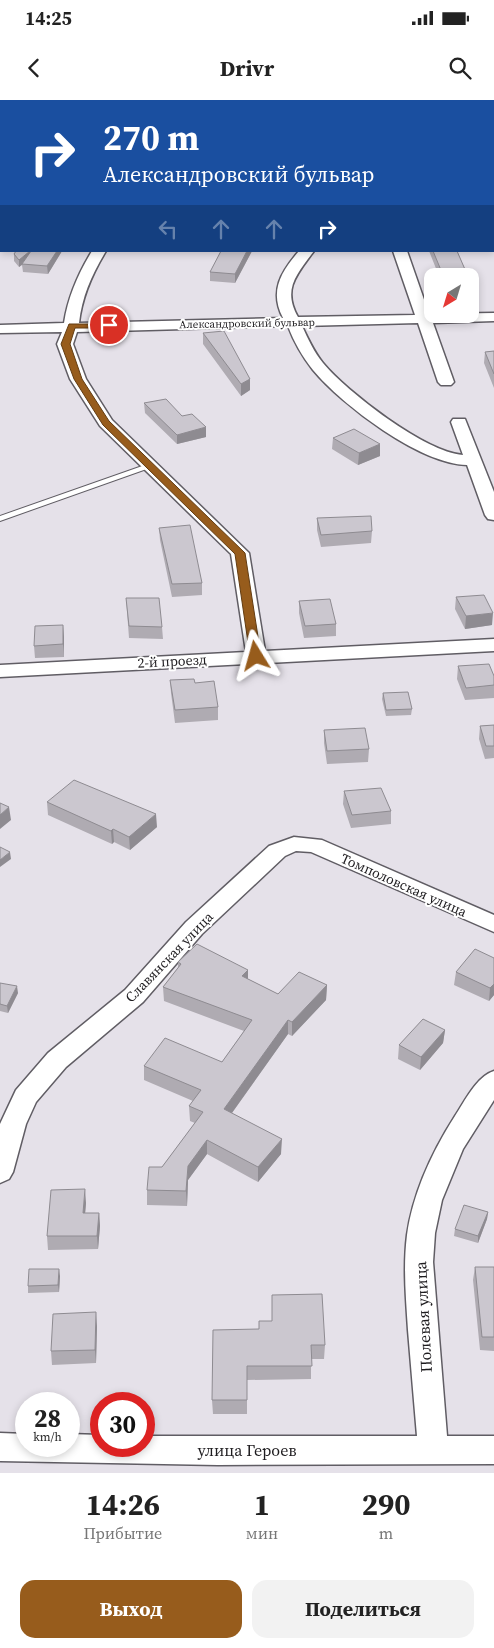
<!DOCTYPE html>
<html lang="ru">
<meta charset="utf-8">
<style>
:root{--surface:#fff;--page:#f2f2f2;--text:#222;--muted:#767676;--accent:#975c1c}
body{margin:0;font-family:"Source Serif 4",serif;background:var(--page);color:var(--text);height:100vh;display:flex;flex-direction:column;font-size:19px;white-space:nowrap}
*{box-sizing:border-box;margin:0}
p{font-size:16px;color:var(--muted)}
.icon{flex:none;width:28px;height:28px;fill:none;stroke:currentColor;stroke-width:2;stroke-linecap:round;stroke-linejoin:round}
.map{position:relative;height:1373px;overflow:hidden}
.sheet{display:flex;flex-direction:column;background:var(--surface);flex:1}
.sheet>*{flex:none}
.guide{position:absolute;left:0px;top:0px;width:495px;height:152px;box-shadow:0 2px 8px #0003;background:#1a4fa0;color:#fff;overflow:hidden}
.needle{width:32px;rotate:218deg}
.controls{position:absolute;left:424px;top:168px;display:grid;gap:10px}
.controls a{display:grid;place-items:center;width:55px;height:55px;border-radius:10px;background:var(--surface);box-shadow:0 2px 8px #0003;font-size:25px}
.speed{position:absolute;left:15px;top:1292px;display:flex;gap:10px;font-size:25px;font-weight:700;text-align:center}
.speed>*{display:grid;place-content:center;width:65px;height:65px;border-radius:50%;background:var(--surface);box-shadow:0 2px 8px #0003;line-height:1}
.speed small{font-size:12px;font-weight:400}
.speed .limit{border:8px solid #d22;background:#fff;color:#111}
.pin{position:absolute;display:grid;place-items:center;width:42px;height:42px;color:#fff;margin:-21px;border:2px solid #fff;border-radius:50%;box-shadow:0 1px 5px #0007}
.me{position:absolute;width:55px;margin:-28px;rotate:352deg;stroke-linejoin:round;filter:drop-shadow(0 0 4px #0008)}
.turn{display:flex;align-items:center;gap:18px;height:105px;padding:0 20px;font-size:22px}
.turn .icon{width:65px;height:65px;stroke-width:2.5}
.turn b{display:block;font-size:35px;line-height:42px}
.lanes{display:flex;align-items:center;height:48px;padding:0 20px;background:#0003;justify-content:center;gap:25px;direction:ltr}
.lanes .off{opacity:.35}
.eta{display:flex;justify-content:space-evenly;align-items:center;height:85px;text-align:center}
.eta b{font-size:30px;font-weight:700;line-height:35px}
.action{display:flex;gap:10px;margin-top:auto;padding:10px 20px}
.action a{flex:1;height:58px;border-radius:15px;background:var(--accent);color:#fff;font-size:20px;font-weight:700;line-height:58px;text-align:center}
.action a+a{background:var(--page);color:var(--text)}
.status{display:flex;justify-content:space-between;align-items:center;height:35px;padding:0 25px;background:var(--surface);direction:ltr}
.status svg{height:14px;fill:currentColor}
header{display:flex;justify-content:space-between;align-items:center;height:65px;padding:0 20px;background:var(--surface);font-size:22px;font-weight:700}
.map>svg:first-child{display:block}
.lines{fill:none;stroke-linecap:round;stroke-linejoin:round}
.stream{stroke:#78c3ed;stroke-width:4}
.lane-casing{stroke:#605d64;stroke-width:2}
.street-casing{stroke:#605d64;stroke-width:3}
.lane{fill:#fff;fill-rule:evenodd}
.street{fill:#fff;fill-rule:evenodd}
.wall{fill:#afabb2}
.shaded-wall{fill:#8e8b91}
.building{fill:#cbc7cf;stroke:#8e8b91}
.route{fill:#975c1c;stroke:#623c12}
.labels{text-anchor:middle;stroke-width:4;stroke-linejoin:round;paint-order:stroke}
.far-street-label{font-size:11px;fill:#1e1c1f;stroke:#fff}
.street-label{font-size:14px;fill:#1e1c1f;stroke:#fff}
.near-street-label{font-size:16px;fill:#1e1c1f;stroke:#fff}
</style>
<div class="status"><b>14:25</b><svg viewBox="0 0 49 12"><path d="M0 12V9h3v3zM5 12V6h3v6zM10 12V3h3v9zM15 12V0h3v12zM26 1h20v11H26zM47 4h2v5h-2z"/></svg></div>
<header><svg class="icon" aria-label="back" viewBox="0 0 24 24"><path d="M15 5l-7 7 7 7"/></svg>Drivr<svg class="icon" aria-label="search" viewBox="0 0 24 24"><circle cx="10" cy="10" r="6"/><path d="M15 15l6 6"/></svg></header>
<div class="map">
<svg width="494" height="1373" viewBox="0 0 494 1373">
<rect width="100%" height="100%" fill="#e5e1e9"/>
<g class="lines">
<path class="stream" d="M41 1 45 0"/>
<g class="lane-casing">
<path id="lane" d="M0 91H1V95H0Z
M148 364H151L155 366 0 421V416Z"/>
</g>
<g class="street-casing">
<path id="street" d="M338 0H350L351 1H339Z
M92 151H106C92 174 82 196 79 223L283 218C269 191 281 172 299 151H314C297 174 282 189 298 217L415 215 393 151H407L429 214 494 213V221L433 223 454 282 451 285H441L438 282 418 223 302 226C308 239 314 252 323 263 347 292 425 352 463 355L451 322 453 319H465L494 392V420L488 419 485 415 467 365C420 364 342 305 313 270 302 256 294 242 288 226L77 232 73 244 86 279 112 320 249 453 265 551 494 539V551L0 577V565L246 552 231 454 100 326 70 279 57 244 62 232 0 233V225L64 223C68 197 78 174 92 151Z
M294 737 322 740 494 815V832L311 752 296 751 285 756 202 834 143 902 66 967 36 1002 26 1024 13 1072 9 1079 0 1083V1024L16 990 48 953 125 890 186 822 269 746Z
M494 971V1000L463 1049 442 1100 435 1133 433 1162 447 1336H494V1364L218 1365 0 1361V1333L26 1334V1346H69V1334L101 1335V1346H144V1336H417C414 1301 411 1266 408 1230 406 1199 403 1167 407 1135 413 1093 432 1052 455 1016 465 1001 476 977 494 971Z"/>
</g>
<use href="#lane" class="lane"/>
<use href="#street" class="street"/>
</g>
<path class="wall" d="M62 151 48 174 23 172 22 165 19 167 14 161V154Z
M221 151H252L235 183 210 181V172Z
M429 151H457L467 174V176H439Z
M203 233 250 279V290L241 296 203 244Z
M494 251V288L484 263 485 252Z
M144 303 182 316 206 337 177 344 145 313Z
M333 338 380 356 358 365 332 349Z
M317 418 372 431 371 443 321 447 317 430Z
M159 428 202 483V495L172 497 160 440Z
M456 497 492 525 465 529 455 509Z
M126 498 162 527 163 539 129 538Z
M299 501 336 524V536L304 538 299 513Z
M63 525 64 557 35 558 34 546Z
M458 566 494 576V598L465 600 457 579Z
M170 580 195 583 218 607V620L175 623 171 593Z
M383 593 412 609 411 615 386 616 382 599Z
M494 625V658L485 659 479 639 480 626Z
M324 630 369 649 368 662 327 664 324 643Z
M344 691 391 711V724L351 728 343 704Z
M47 702 157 727 130 750 114 742 112 744 48 715Z
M494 858V895L489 901 454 885 456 872Z
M178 862 248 879 278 894 327 885 326 900 292 936 288 934 232 1013 281 1054 258 1082 207 1054 188 1080 187 1106 147 1105V1090L162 1067 195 1023 190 1021 189 1006 193 1001 144 980V966L222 962 244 931 164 901 163 887 178 868Z
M0 883 18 893 8 913 0 911Z
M445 930 443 943 420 970 398 959 399 945Z
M86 1103 85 1113H99L100 1126 98 1149 48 1150 47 1136Z
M488 1112 487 1119 478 1143 454 1136 455 1129Z
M475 1167H494V1251L480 1250 473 1180Z
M60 1176 59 1192 28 1193V1186Z
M272 1195 325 1245 324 1259H311V1279L247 1280V1314H213L212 1300 259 1229 272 1221Z
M97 1226 96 1263 52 1265 51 1251Z"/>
<path class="shaded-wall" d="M30 151H32V157L19 167V160Z
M57 151H62L48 174 47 166Z
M247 151H252L235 183V174Z
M250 279V290L241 296V284Z
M206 327V337L177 344V335Z
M380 344V356L358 365 359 353Z
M493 513 492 525 465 529 466 516Z
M63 525 64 537V557L63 544Z
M9 707 11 720 0 729V715Z
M156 714 157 727 130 750 129 737Z
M113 729 114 742 112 744 111 731Z
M10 752 11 759 0 767V760Z
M248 870V884L242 876Z
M494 884V895L489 901 490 888Z
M327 885 326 900 292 936V922Z
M17 886 18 893 8 913 7 906Z
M288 920V934L224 1024V1009Z
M445 930 443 943 420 970 421 957Z
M282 1039 281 1054 258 1082V1067Z
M207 1040V1054L188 1080 187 1106 186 1091 188 1066Z
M85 1089 86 1103 84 1126 83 1113Z
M488 1112 487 1119 478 1143V1136Z
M99 1113 100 1126 98 1149 97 1136Z
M59 1169 60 1176 59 1192 58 1185Z
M96 1212 97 1226 96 1263 95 1250Z"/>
<path class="building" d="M16 151H30L19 160 14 154Z
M31 151H57L47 166 22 164Z
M221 151H247L235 174 210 172Z
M433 151H457L467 174 443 175Z
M224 231 250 279 241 284 203 233Z
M494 251V274L485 252Z
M166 299 182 316 192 314 206 327 177 335 144 303Z
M354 329 380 344 359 353 333 338Z
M371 416 372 431 321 435 317 418Z
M190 425 202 483 172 484 159 428Z
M484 495 493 513 466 516 456 497Z
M126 498H159L162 527 129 526Z
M330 499 336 524 305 526 299 501Z
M63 525V544L34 546 35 526Z
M489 564 494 576V585L466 588 458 566Z
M194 579 195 583 214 581 218 607 175 610 170 580Z
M408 592 412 609 386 610 383 593Z
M494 625V646H486L480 626Z
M365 628 369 649 327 651 324 630Z
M74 680 156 714 129 737 113 729 111 731 47 702Z
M381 688 391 711 352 715 344 691Z
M0 703 9 707 0 715Z
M0 747 10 752 0 760Z
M197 844 248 870 242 876 278 894 299 872 327 885 292 922 288 920 224 1009 282 1039 258 1067 207 1040 188 1066 186 1091 147 1090 149 1067H162L203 1012 189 1006 201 990 144 966 165 938 222 962 252 920 163 887 181 864 178 862Z
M475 849 494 858V884L490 888 456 872Z
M0 883 17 886 7 906 0 904Z
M423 919 445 930 421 957 399 945Z
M85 1089 83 1113H99L97 1136H47L51 1090Z
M464 1105 488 1112 478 1136 455 1129Z
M475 1167H494V1237H482Z
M29 1169H59L58 1185 28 1186Z
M322 1194 325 1245H311L312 1266H247V1300H212L213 1230 259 1229V1221H272V1195Z
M96 1212 95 1250 51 1251 53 1214Z"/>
<path class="route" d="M69 224H111L113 225 109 228H75L70 244 82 279 109 321 245 453 261 556 259 558H252L250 556 235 454 103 325 74 279 61 244Z"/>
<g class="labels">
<g class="far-street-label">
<text transform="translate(247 223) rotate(-1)" y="4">Александровский бульвар</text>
</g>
<g class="street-label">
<text transform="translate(172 561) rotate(-3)" y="5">2-й проезд</text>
<text transform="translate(404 785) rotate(24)" y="5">Томполовская улица</text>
<text transform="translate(169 857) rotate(-46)" y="5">Славянская улица</text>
</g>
<g class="near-street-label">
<text transform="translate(423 1217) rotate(-93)" y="6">Полевая улица</text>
<text x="247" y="1356">улица Героев</text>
</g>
</g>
</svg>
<div class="controls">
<a><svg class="needle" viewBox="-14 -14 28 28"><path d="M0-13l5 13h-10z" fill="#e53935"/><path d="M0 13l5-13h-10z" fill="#767676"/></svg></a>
</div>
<div class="speed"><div>28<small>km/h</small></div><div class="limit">30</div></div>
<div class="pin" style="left:109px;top:225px;background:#d93025"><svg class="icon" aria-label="arrive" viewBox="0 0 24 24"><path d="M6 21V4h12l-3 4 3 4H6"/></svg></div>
<svg class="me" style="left:256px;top:556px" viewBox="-20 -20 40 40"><path d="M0-17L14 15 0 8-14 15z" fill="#975c1c" stroke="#fff" stroke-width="4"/></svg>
<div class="guide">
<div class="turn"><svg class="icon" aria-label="right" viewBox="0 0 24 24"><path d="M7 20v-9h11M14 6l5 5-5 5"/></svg><div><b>270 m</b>Александровский бульвар</div></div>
<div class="lanes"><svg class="icon off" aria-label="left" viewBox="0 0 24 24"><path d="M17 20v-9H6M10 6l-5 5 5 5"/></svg><svg class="icon off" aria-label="ahead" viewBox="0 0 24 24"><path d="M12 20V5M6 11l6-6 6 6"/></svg><svg class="icon off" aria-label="ahead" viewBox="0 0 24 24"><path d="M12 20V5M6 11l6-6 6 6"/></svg><svg class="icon" aria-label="right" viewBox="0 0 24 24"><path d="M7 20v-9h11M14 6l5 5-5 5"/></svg></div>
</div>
</div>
<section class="sheet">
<div class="eta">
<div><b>14:26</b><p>Прибытие</p></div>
<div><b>1</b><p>мин</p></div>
<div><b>290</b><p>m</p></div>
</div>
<div class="action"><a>Выход</a><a>Поделиться</a></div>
</section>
